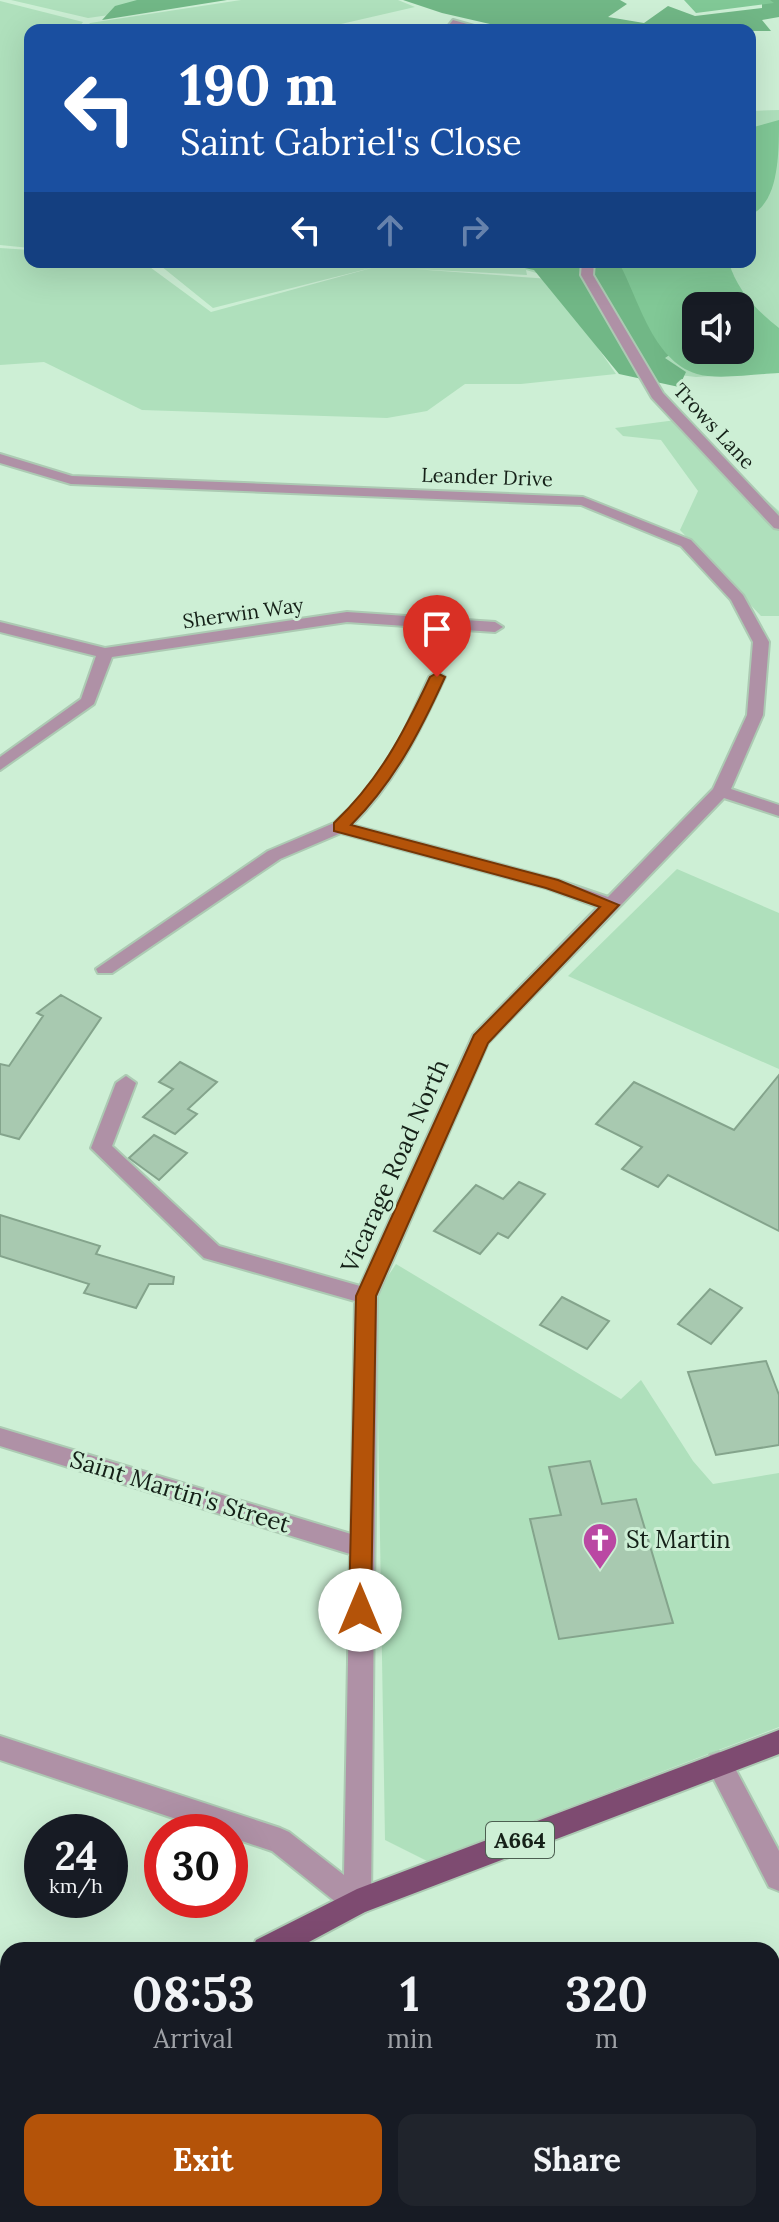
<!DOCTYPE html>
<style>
:root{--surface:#171b24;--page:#20242c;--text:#f1f3f6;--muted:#9ea1a6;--accent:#b45309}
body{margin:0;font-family:Lora,serif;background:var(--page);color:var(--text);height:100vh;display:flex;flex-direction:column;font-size:30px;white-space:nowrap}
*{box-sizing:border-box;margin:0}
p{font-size:26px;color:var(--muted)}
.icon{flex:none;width:44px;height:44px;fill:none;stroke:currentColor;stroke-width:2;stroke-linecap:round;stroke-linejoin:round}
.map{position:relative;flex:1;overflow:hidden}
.details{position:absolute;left:0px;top:1942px;width:780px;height:280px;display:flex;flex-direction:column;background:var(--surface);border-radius:24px 24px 0 0;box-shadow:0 8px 32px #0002}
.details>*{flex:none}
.top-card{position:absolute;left:24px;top:24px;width:732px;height:244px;border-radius:16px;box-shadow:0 8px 32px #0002;background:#1a4fa0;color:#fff;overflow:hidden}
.buttons{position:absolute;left:682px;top:292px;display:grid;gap:16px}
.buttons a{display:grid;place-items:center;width:72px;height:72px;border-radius:16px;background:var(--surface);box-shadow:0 8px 32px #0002;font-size:40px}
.speed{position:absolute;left:24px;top:1814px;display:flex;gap:16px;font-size:40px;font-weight:700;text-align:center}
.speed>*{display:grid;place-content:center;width:104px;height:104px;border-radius:50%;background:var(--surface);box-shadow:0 8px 32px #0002;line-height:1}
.speed small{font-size:20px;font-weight:400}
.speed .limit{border:12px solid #d22;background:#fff;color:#111}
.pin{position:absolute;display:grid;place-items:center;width:68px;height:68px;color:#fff;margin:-82px -34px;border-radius:50% 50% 50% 0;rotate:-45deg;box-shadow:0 0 8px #0007}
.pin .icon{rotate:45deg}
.me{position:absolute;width:88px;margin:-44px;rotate:0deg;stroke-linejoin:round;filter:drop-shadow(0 0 6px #0008)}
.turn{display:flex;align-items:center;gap:28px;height:168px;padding:0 24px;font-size:36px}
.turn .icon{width:104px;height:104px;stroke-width:2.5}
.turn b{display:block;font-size:56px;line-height:68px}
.lanes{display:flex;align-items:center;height:76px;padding:0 24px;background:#0003;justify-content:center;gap:40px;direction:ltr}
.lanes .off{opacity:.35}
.eta{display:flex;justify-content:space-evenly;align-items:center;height:136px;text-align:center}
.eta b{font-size:48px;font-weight:700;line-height:56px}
.action{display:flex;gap:16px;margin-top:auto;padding:16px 24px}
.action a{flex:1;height:92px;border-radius:16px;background:var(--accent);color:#fff;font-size:32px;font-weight:700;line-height:92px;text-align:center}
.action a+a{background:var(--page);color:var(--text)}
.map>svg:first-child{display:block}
.green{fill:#afe0bc;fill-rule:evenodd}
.forest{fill:#71b786}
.water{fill:#81c896;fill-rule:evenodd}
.building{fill:#a8c9b0;stroke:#84a48c;stroke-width:2}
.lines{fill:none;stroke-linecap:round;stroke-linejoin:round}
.street-casing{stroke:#accab3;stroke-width:4}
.primary-casing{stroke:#accab3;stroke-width:4}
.street{fill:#af91a6;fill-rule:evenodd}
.primary{fill:#7e4b71;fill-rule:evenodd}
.route{fill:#b45309;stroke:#753606;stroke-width:2}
.labels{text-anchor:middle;stroke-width:6;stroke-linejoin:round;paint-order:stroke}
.far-street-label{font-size:20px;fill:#152118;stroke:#cdefd5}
.shield{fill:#cdefd5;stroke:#4c5f51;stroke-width:2}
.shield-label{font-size:22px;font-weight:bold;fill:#152118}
.street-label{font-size:24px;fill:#152118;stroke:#cdefd5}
.poi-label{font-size:24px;fill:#152118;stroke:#cdefd5;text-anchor:start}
</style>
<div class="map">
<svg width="779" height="2222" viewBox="0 0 779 2222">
<rect width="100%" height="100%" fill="#cdefd5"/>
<path class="green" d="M11 0H216L88 18Z
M241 0H398L415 7 315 30H84L90 23Z
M0 1 83 22 77 30H30V248L0 245Z
M779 110V372L696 377 663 373 557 279 526 270 527 275 414 269 550 279 616 374 521 384H465L427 411 387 418 142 410 44 362 0 365V248L30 250V262H143L211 312 375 267 213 308 156 262H489L515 268 498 262H750V111ZM696 306H740V350H696Z
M676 420 779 511V616H761L680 530 698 491 661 440 623 436 615 428Z
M677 869 779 913V1069L568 976Z
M396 1264 621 1399 641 1380 693 1461 713 1484 779 1473V1727L427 1861 385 1840 376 1294Z"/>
<path class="forest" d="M137 0H227L102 20 115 6Z
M403 0H620L627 4 608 17 644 23 668 6 695 16 762 8V0H779V17L762 20 771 31 500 30 503 27 442 13Z
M497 262H647L681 347 665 358 686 372 679 387 619 374 534 270Z"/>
<path class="water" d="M684 0H770L774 3 696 13Z
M779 120C779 154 779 203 750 215V128Z
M729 262C736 289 757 311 779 328V373C757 374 716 380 697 374 652 360 639 299 619 263ZM696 306H740V350H696Z"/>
<path class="building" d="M61 995 101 1018 19 1139 0 1134V1064L9 1066 43 1016 37 1013Z
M180 1062 217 1082 188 1109 197 1114 175 1134 143 1117 173 1089 159 1082Z
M779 1075V1231L668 1175 658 1187 622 1169 642 1147 596 1124 634 1082 734 1130Z
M154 1135 187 1153 159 1180 129 1158Z
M519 1182 545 1194 508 1238 498 1233 480 1254 434 1231 476 1185 503 1199Z
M0 1215 100 1246 96 1254 174 1277 173 1284H149L136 1308 84 1293 89 1284 0 1256Z
M710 1289 742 1308 711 1344 678 1324Z
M562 1297 609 1321 587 1349 540 1325Z
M766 1361 779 1395V1445L716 1455 688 1372Z
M590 1461 602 1504 636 1499 673 1623 559 1639 530 1519 561 1515 549 1467Z"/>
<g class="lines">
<g class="street-casing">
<path id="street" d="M453 20 481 28 482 30 449 25Z
M582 262H594L593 275 663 393 779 516V529L774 528 652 398 581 275Z
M0 454 72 476 583 497 691 540 743 595 769 642 763 715 731 789 779 805V816L724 798 488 1043 377 1296 371 1902 367 1911 357 1915 347 1911 272 1851 230 1837V1832H215L0 1760V1736L280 1828 289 1832 344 1875 350 1554 0 1446V1428L351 1534 355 1301 204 1258 91 1148 116 1083 126 1076 136 1083 112 1146 219 1246 360 1286 473 1035 598 907 546 888 341 833 280 859 112 973H98L96 969 268 851 334 823 366 793 402 736 429 677 437 672 445 677C420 731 395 783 352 825L558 880 608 897 713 789 747 715 753 642 731 600 681 546 581 505 71 484 0 463Z
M347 612 495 622 503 627 495 632 347 622 112 657 94 704 0 770V757L81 699 96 656 0 632V622L105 648Z
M719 1752 728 1755 779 1851V1891L769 1887 706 1764 710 1755Z
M779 2030V2058L772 2060V2032Z
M244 2214H274L277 2222H247Z
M295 2214H341L338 2222H292Z"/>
</g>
<g class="primary-casing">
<path id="primary" d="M779 1730V1754L365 1912 294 1950H252L256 1940 357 1889Z
M8 2050V2079L0 2082V2053Z"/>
</g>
<use href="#street" class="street"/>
<use href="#primary" class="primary"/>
</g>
<path class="route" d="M437 673 445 677C420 732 394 782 351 825L558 880 619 905 488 1043 376 1296 371 1610 368 1617 360 1619 352 1617 349 1610 356 1296 474 1035 600 907 546 888 334 831V823C380 779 403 734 430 677Z"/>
<defs>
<g id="church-pin" transform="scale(1.8)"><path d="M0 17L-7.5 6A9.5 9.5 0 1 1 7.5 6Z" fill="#ba48a3" stroke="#cdefd5"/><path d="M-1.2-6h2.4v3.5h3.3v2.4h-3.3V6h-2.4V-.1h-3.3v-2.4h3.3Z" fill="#fff"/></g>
</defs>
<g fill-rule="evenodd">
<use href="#church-pin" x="600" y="1540"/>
</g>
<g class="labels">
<g class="far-street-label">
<text transform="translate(714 426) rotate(47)" y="7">Trows Lane</text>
<text transform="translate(487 477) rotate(2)" y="7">Leander Drive</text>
<text transform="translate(243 613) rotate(-8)" y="7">Sherwin Way</text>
</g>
<rect class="shield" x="486" y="1822" width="68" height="36" rx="6"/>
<g class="shield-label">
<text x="520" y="1848">A664</text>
</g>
<g class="street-label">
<text transform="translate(395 1166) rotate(-66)" y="8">Vicarage Road North</text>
<text transform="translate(180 1492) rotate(17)" y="8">Saint Martin's Street</text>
</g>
<g class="poi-label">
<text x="626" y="1548">St Martin</text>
</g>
</g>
</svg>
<div class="buttons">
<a><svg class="icon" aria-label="sound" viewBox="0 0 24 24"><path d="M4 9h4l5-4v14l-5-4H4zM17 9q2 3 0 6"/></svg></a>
</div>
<div class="speed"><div>24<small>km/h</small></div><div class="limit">30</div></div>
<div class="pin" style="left:437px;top:677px;background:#d93025"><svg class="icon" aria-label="arrive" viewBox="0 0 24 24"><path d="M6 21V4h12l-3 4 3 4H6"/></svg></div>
<svg class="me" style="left:360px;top:1610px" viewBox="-20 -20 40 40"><circle r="19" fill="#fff"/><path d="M0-13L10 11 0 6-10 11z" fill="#b45309"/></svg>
<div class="top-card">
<div class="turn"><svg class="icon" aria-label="left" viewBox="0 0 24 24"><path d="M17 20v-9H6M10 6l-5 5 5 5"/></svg><div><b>190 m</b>Saint Gabriel's Close</div></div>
<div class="lanes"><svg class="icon" aria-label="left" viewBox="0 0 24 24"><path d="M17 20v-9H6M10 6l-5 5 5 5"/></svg><svg class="icon off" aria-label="ahead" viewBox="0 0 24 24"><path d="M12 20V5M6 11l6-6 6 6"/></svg><svg class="icon off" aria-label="right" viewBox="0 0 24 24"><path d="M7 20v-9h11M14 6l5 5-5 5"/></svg></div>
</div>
<section class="details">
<div class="eta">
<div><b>08:53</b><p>Arrival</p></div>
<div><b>1</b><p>min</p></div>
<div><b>320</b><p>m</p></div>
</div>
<div class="action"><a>Exit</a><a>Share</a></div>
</section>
</div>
